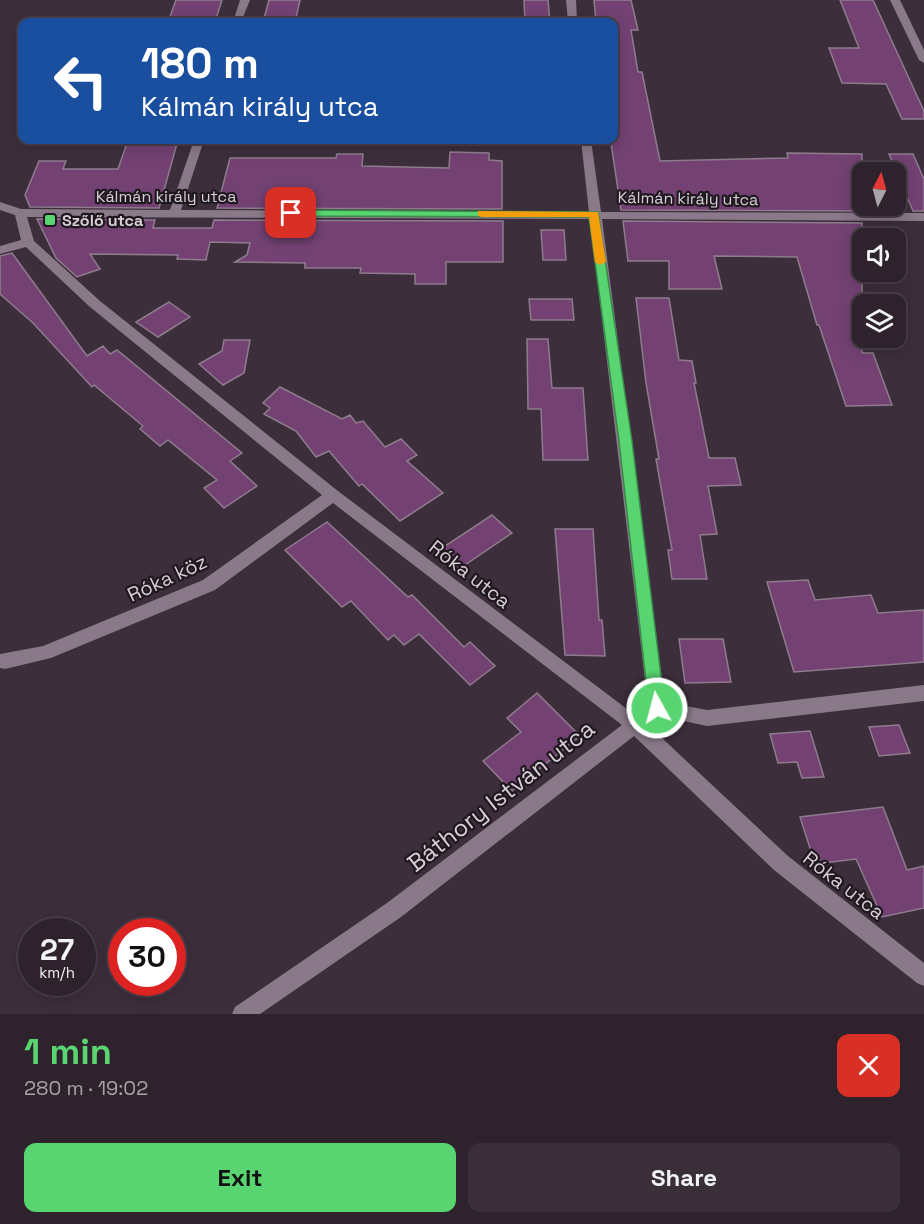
<!DOCTYPE html>
<meta charset="utf-8">
<style>
:root{--surface:#2e222d;--page:#3a2f39;--text:#f1f3f6;--muted:#a7a4aa;--line:#493f49;--accent:#58d570}
body{margin:0;font-family:"Space Grotesk",sans-serif;background:var(--page);color:var(--text);height:100vh;display:flex;flex-direction:column;font-size:22px;white-space:nowrap}
*{box-sizing:border-box;margin:0}
p{font-size:20px;color:var(--muted)}
.icon{flex:none;width:33px;height:33px;fill:none;stroke:currentColor;stroke-width:2;stroke-linecap:round;stroke-linejoin:round}
.map{position:relative;height:1014px;overflow:hidden}
.sheet{display:flex;flex-direction:column;background:var(--surface);flex:1}
.sheet>*{flex:none}
.top-card{position:absolute;left:18px;top:18px;width:600px;height:126px;border-radius:12px;box-shadow:0 3px 15px #0003,0 0 0 2px var(--line);background:#1a4fa0;color:#fff;overflow:hidden}
.needle{width:39px;rotate:6deg}
.controls{position:absolute;left:852px;top:162px;display:grid;gap:12px}
.controls a{display:grid;place-items:center;width:54px;height:54px;border-radius:12px;background:var(--surface);box-shadow:0 3px 15px #0003,0 0 0 2px var(--line);font-size:30px}
.speed{position:absolute;left:18px;top:918px;display:flex;gap:12px;font-size:30px;font-weight:700;text-align:center}
.speed>*{display:grid;place-content:center;width:78px;height:78px;border-radius:50%;background:var(--surface);box-shadow:0 3px 15px #0003,0 0 0 2px var(--line);line-height:1}
.speed small{font-size:15px;font-weight:400}
.speed .limit{border:9px solid #d22;background:#fff;color:#111}
.pin{position:absolute;display:grid;place-items:center;width:51px;height:51px;color:#fff;margin:-26px;border-radius:12px;box-shadow:0 3px 9px #0006}
.me{position:absolute;width:66px;margin:-33px;rotate:353deg;stroke-linejoin:round;filter:drop-shadow(0 0 4px #0008)}
.turn{display:flex;align-items:center;gap:21px;height:126px;padding:0 24px;font-size:27px}
.turn .icon{width:78px;height:78px;stroke-width:2.5}
.turn b{display:block;font-size:42px;line-height:51px}
.round{display:grid;place-items:center;flex:none;width:63px;height:63px;border-radius:12px;background:var(--page)}
.head{display:flex;align-items:center;justify-content:space-between;height:102px;padding:0 24px}
h1{font-size:36px;font-weight:700;line-height:45px;color:var(--accent)}
.action{display:flex;gap:12px;margin-top:auto;padding:12px 24px}
.action a{flex:1;height:69px;border-radius:12px;background:var(--accent);color:#111;font-size:24px;font-weight:700;line-height:69px;text-align:center}
.action a+a{background:var(--page);color:var(--text)}
.map>svg:first-child{display:block}
.building{fill:#734273;stroke:#8e7c8d;stroke-width:1.5}
.lines{fill:none;stroke-linecap:round;stroke-linejoin:round}
.minor{fill:#8a7989;fill-rule:evenodd}
.route{fill:#58d570;stroke:#398a49;stroke-width:1.5}
.slow{fill:#f59e0b}
.poi-dot{fill:#58d570;stroke:#1f191f;stroke-width:2}
.labels{text-anchor:middle;stroke-width:4.5;stroke-linejoin:round;paint-order:stroke}
.far-street-label{font-size:16px;fill:#d8ced7;stroke:#1f191f}
.far-poi-label{font-size:16px;font-weight:bold;fill:#d8ced7;stroke:#1f191f;text-anchor:start}
.street-label{font-size:20px;fill:#d8ced7;stroke:#1f191f}
.near-street-label{font-size:24px;fill:#d8ced7;stroke:#1f191f}
</style>
<div class="map">
<svg width="924" height="1014" viewBox="0 0 924 1014">
<rect width="100%" height="100%" fill="#3d2e3c"/>
<path class="building" d="M176 0H222L215 22H168Z
M269 0H300L295 22H263Z
M524 0H548L550 22H525Z
M594 0H631L638 30H631L638 72H642L660 161 788 158 787 153 862 154V211L621 210 611 143H614V22H596Z
M840 0H873L924 111V119H902L886 84 842 83 829 48H859Z
M128 140H178L159 208 30 207 25 195 39 161H66L63 169H118Z
M450 152 489 153V160L502 161V209L217 208 230 158H336L337 154H363L362 166 449 168Z
M889 154H913L924 179V211H913Z
M37 219 155 220 153 228H212L214 220 503 221V262H446V284H415V274L360 273 361 268H305V263L235 262 247 255 250 243 210 242 206 260 177 259 178 255 90 254 100 269 77 277 56 258Z
M623 221 862 223V228H893L902 254H896V238H862V353H873L892 405 846 406 819 325H817L797 257 714 256 722 289H669V261H628Z
M541 230H564L566 260H543Z
M12 253 87 356 103 346 110 354 117 350 242 453 230 461 257 486 224 508 204 488 217 480 168 440 160 446 140 429 143 426 94 385 92 387 33 323 0 294V256Z
M636 298H669L679 360 692 361 696 383H694L709 458H735L741 485 708 486 717 534 700 535 707 579H672L668 550H672L656 459H659L646 383Z
M529 299H572L574 320H531Z
M169 302 190 317 158 337 136 322Z
M527 339H548L552 388H583L588 460H543L541 409H528Z
M224 340H250L244 373 223 385 199 364 222 351Z
M280 387 342 419 350 415 356 423 363 421 385 447 401 439 417 455 407 461 443 493 400 521 362 484 359 486 329 451 316 457 296 431 264 414 270 408 263 403Z
M492 515 512 533 459 569 439 550Z
M327 522 408 597 412 595 464 647 470 642 495 666 470 685 419 634 404 645 394 635 388 640 351 601 342 607 285 550Z
M555 529H593L599 620H602L605 656 565 655Z
M808 580 815 600 871 595 878 613 924 610V662L794 672 767 582Z
M679 639H723L731 682 685 683Z
M537 693 580 736 512 791 483 761 521 732 507 718Z
M899 725 910 753 879 756 869 727Z
M810 731 824 777 802 778 797 762 778 763 770 734Z
M883 807 907 870 924 866V908L882 917 856 859 815 864 800 817Z"/>
<g class="lines">
<path class="minor" d="M240 0H250L241 22H233Z
M566 0H576L577 22H568Z
M890 0H900L924 50V63L919 60Z
M194 140H204L181 210 589 212 581 140H591L601 212 924 213V221L602 219 665 702 707 710 924 685V701L707 726 660 716 648 725 788 856 924 963V986L917 983 774 870 634 736 401 917 260 1014H232L235 1007 387 903 622 725 333 503 215 590 51 658 5 669 0 668V654L43 646 203 580 322 495 90 307 26 247 0 254V246L21 240 15 215 0 210V202L21 209 170 210ZM27 217 590 219 648 705 635 715 338 491 100 301 34 241Z"/>
</g>
<path class="route" d="M288 210 598 212 632 441 665 708 662 713 657 715 651 713 649 708 619 441 589 217 291 216 288 215Z"/>
<path class="slow" d="M478 211 598 212 606 262 600 265 595 262 589 217H482L478 216Z"/>
<rect class="poi-dot" x="44" y="214" width="12" height="12" rx="3"/>
<g class="labels">
<g class="far-street-label">
<text x="166" y="202">Kálmán király utca</text>
<text transform="translate(688 198) rotate(1)" y="6">Kálmán király utca</text>
</g>
<g class="far-poi-label">
<text x="62" y="226">Szőlő utca</text>
</g>
<g class="street-label">
<text transform="translate(470 574) rotate(38)" y="7">Róka utca</text>
<text transform="translate(167 578) rotate(-25)" y="7">Róka köz</text>
<text transform="translate(844 885) rotate(38)" y="7">Róka utca</text>
</g>
<g class="near-street-label">
<text transform="translate(501 796) rotate(-38)" y="8">Báthory István utca</text>
</g>
</g>
</svg>
<div class="controls">
<a><svg class="needle" viewBox="-14 -14 28 28"><path d="M0-13l5 13h-10z" fill="#e53935"/><path d="M0 13l5-13h-10z" fill="#a7a4aa"/></svg></a>
<a><svg class="icon" aria-label="sound" viewBox="0 0 24 24"><path d="M4 9h4l5-4v14l-5-4H4zM17 9q2 3 0 6"/></svg></a>
<a><svg class="icon" aria-label="layers" viewBox="0 0 24 24"><path d="M12 4l9 5-9 5-9-5zM3 14l9 5 9-5"/></svg></a>
</div>
<div class="speed"><div>27<small>km/h</small></div><div class="limit">30</div></div>
<div class="pin" style="left:291px;top:213px;background:#d93025"><svg class="icon" aria-label="arrive" viewBox="0 0 24 24"><path d="M6 21V4h12l-3 4 3 4H6"/></svg></div>
<svg class="me" style="left:657px;top:708px" viewBox="-20 -20 40 40"><circle r="17" fill="#58d570" stroke="#fff" stroke-width="3"/><path d="M0-11L8 9 0 5-8 9z" fill="#fff"/></svg>
<div class="top-card">
<div class="turn"><svg class="icon" aria-label="left" viewBox="0 0 24 24"><path d="M17 20v-9H6M10 6l-5 5 5 5"/></svg><div><b>180 m</b>Kálmán király utca</div></div>
</div>
</div>
<section class="sheet">
<div class="head"><div><h1>1 min</h1><p>280 m · 19:02</p></div><a class="round" style="background:#d93025;color:#fff"><svg class="icon" aria-label="close" viewBox="0 0 24 24"><path d="M6 6l12 12M18 6L6 18"/></svg></a></div>
<div class="action"><a>Exit</a><a>Share</a></div>
</section>
